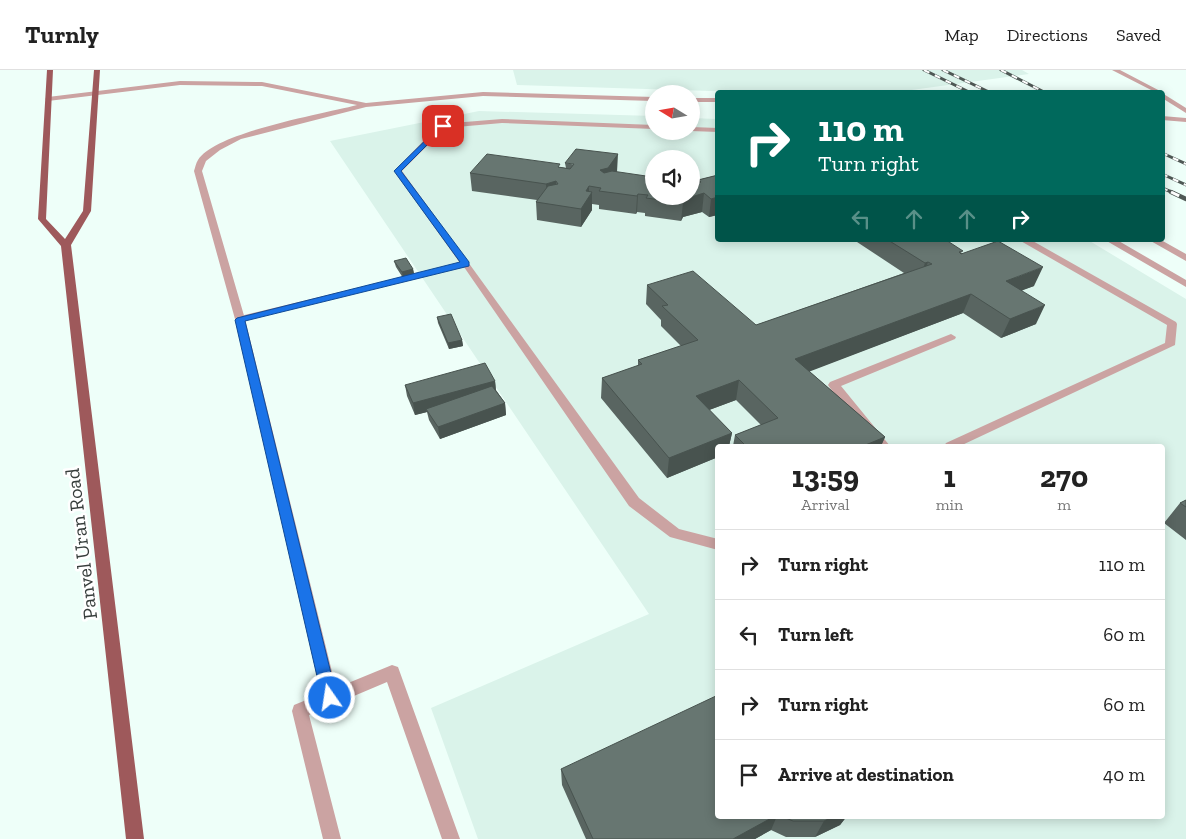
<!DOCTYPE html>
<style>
:root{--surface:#fff;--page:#f6f6f6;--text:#222;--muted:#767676;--line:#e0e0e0}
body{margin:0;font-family:"Zilla Slab",serif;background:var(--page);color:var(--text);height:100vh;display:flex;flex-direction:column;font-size:19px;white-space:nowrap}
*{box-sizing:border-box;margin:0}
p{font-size:16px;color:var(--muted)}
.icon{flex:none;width:28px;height:28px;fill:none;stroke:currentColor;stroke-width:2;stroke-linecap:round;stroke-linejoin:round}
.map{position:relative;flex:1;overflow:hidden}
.panel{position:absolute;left:715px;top:374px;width:450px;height:375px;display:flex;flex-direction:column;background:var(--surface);border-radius:5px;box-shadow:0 2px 12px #0003}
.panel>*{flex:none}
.banner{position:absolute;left:715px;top:20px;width:450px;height:152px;border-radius:5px;box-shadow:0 2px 12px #0003;background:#00695c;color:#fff;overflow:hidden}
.needle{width:32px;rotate:281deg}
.tools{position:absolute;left:645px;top:15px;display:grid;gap:10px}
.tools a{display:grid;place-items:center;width:55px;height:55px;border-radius:50%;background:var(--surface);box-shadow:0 2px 12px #0003;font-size:25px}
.pin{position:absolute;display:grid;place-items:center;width:42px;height:42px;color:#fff;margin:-21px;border-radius:10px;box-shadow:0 2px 8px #0006}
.me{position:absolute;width:55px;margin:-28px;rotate:347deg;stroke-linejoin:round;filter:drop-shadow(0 0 4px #0008)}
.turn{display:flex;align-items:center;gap:18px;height:105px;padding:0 20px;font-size:22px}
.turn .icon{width:65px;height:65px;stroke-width:2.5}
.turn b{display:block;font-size:35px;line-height:42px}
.lanes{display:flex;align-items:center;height:48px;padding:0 20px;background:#0003;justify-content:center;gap:25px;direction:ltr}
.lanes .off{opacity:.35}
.eta{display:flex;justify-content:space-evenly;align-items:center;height:85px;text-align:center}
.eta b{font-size:30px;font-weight:800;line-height:35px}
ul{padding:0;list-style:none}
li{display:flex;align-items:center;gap:15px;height:70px;padding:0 20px;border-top:1px solid var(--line)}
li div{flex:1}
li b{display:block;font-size:19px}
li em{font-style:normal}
header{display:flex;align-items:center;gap:30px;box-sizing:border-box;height:70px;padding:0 25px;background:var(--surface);border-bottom:1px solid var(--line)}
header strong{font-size:24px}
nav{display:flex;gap:28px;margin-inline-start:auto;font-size:18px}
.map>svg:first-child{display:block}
.built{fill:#daf3ea;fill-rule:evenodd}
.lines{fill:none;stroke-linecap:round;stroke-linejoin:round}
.service{fill:#cba3a2;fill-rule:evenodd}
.minor{fill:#cba3a2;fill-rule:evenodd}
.primary{fill:#9e595b;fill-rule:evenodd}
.rail-far1-casing{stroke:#4f5855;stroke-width:3}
.rail-casing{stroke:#4f5855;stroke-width:4.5}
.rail-far1{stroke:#fff;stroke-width:2;stroke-dasharray:6;stroke-linecap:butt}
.rail{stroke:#fff;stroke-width:3;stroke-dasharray:9;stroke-linecap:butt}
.wall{fill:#596561}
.shaded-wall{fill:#48534f}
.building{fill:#677671;stroke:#48534f}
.route{fill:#1a73e8;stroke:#114b97}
.labels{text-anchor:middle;stroke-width:5;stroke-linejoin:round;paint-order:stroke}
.street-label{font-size:20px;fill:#373e3c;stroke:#fff}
</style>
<header>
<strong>Turnly</strong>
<nav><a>Map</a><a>Directions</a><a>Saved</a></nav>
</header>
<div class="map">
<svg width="1186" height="769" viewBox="0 0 1186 769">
<rect width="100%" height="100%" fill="#eefff9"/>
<path class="built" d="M513 0H1022L1029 4 897 22H743L517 15Z
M479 41 654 46V61H691V48L717 49 718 170H1088L1186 229V769H478L431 638 649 544 330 71ZM654 89H691V126H654ZM718 376H1162V746H718Z"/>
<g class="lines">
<path class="service" d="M502 49 654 55V59L502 53 445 58 402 101 639 428 679 459 718 469V480L670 467 629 436 464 197 240 252 235 249 236 247 460 193 394 101 440 54Z
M691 57 718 58V62L691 61Z
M1019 170H1031L1176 252 1177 254 1175 275 960 376H944L946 373 1165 273 1167 255Z
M951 264 956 267 955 269 841 316 890 376H877L830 318 828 315 830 312Z"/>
<path class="minor" d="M1112 0H1120L1162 22H1155Z
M180 11 262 12 366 33 483 22 654 27V31L483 26 366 37 241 69 220 80 206 91 202 101 245 249 336 618 392 595 398 597 460 769H442L387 612 309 645 341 769H323L292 641 294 635 321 624 235 249 194 101C195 98 196 93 198 90 215 62 323 44 357 35L262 16 180 15 48 31 45 29 48 27Z
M1162 23 1186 38V43L1162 28Z
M691 28H718V32H691Z
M1162 46 1186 48V52L1162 50Z
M1105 170H1117L1186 210V217Z
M1149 170H1161L1186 184V191Z"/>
<path class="primary" d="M47 0H53L46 149 65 169 83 141 94 0H100L91 141 71 175 144 769H126L61 176 38 149Z"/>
<g class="rail-far1-casing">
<path id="rail-far1" d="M924 0 969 22
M943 0 989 22
M1001 0 1044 22
M1162 83 1186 94
M1162 104 1186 115
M1162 118 1174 123"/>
</g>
<g class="rail-casing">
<path id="rail" d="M1171 122 1186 129"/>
</g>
<use href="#rail-far1" class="rail-far1"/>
<use href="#rail" class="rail"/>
</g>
<path class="wall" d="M565 93 617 102 646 108 693 112 692 114 698 113V110L718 105V145L709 147 702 142 683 147 681 151 645 146V143L637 142 636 144 599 139V135L592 134V140L581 157 537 150 536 132 537 130 472 121 470 103 560 97 566 98Z
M854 170H946L962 183 1034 216 1022 220 1036 254 1001 268 963 243 809 301 885 367 881 376H733L735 365 761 355 736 330 709 340 732 363 729 376H718V387L667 408 601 328 602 308 638 296V290L681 276 661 256V250L646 234 647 215 756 255 904 203Z
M394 191 413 199 414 204 403 208 396 197Z
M437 247 462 270 463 276 449 279 438 253Z
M495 311 496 320 505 333 506 345 440 369 429 350 427 342 415 345 407 326 405 315Z
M1186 430V470L1164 453 1180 433Z
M561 699 718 746H847L840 755 815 767H786L771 760 755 769H586L562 715Z"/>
<path class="shaded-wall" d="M618 84 617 102 608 116 600 100Z
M556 111V129L547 132 546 114Z
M589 116V127L592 122V140L581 157V139L586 121Z
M704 123 702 142 683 147 681 151 683 133 685 129Z
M638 124 637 142 636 144 637 126Z
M718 127 717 145 709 147 711 129Z
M928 192 922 211 918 213 925 193Z
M1043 197 1034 216 997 230 1006 211Z
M413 199 414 204 403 208 402 202Z
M971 224 963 243 790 309 795 289Z
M1045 235 1036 254 1001 268 1010 249Z
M462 270 463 276 449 279 448 273Z
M739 310 736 330 693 346 696 326Z
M495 311 496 322 426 339 427 342 415 345 413 333Z
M505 333 506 345 440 369 438 357Z
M732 363 729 376H718V387L667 408 669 388Z
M885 367 881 376H863Z
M775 746H777L771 760 755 769H733Z
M835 746H847L840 755 815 767 824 751Z"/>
<path class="building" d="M576 79 618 84 608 98 600 100 604 103 612 101 646 106 645 107 654 109V126H691V115L701 112 698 110 718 105V127L711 129 704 123 685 129 683 133 646 128 648 125 638 124 637 126 599 121 601 118 589 116 586 121 592 122 581 139 536 132 548 116 558 114 556 111 546 114 470 103 487 84 560 94 558 97 570 99 574 94 565 93Z
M888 170H946L963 181 959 182 961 184 998 171 1043 197 1006 211 1045 235 1010 249 971 224 795 289 885 367 863 376H746L735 365 778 348 739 310 696 326 732 363 669 388 602 308 642 294 638 290 698 270 662 236 668 235 647 215 693 201 756 255 932 194 928 192 925 193Z
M406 188 413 199 402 202 394 191Z
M451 244 462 270 448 273 437 247Z
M485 293 495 311 413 333 405 315Z
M492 316 505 333 438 357 426 339Z
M1186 430V437L1180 433Z
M718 625V746H775L733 769H593L561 699Z
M781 746H835L824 751H793Z"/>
<path class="route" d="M441 55 446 56 401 101 469 192V196L245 251 337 628 335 633 330 635 324 633 322 628 235 250 237 248 460 192 394 101Z"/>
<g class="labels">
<g class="street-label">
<text transform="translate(81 474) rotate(-97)" y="7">Panvel Uran Road</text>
</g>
</g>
</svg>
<div class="tools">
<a><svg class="needle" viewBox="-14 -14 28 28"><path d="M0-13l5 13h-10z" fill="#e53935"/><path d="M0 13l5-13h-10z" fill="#767676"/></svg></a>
<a><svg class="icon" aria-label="sound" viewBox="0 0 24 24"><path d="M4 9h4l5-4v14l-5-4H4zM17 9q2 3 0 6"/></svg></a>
</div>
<div class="pin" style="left:443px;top:56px;background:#d93025"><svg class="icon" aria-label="arrive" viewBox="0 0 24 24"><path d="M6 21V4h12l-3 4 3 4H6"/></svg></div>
<svg class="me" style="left:330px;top:628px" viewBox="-20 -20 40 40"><circle r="17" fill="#1a73e8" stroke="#fff" stroke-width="3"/><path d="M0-11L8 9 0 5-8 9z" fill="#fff"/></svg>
<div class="banner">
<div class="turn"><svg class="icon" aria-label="right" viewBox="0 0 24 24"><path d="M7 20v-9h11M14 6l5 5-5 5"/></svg><div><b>110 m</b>Turn right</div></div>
<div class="lanes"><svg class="icon off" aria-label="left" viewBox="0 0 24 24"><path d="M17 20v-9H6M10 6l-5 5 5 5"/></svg><svg class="icon off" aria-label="ahead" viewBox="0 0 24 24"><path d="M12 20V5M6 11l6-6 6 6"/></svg><svg class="icon off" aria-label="ahead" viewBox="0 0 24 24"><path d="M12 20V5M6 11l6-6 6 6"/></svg><svg class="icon" aria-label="right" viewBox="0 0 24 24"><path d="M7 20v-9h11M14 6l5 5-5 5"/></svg></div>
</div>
<section class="panel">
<div class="eta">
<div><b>13:59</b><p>Arrival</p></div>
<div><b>1</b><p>min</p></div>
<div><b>270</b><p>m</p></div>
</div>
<ul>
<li><svg class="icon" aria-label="right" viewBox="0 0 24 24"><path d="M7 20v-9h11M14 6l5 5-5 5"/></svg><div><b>Turn right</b></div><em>110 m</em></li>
<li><svg class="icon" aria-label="left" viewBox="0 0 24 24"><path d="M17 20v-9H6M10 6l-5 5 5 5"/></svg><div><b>Turn left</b></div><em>60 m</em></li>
<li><svg class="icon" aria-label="right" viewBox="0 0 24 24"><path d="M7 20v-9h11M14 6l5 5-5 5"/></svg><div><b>Turn right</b></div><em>60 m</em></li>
<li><svg class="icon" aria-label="arrive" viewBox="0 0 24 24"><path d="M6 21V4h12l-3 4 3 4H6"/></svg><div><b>Arrive at destination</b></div><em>40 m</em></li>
</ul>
</section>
</div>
